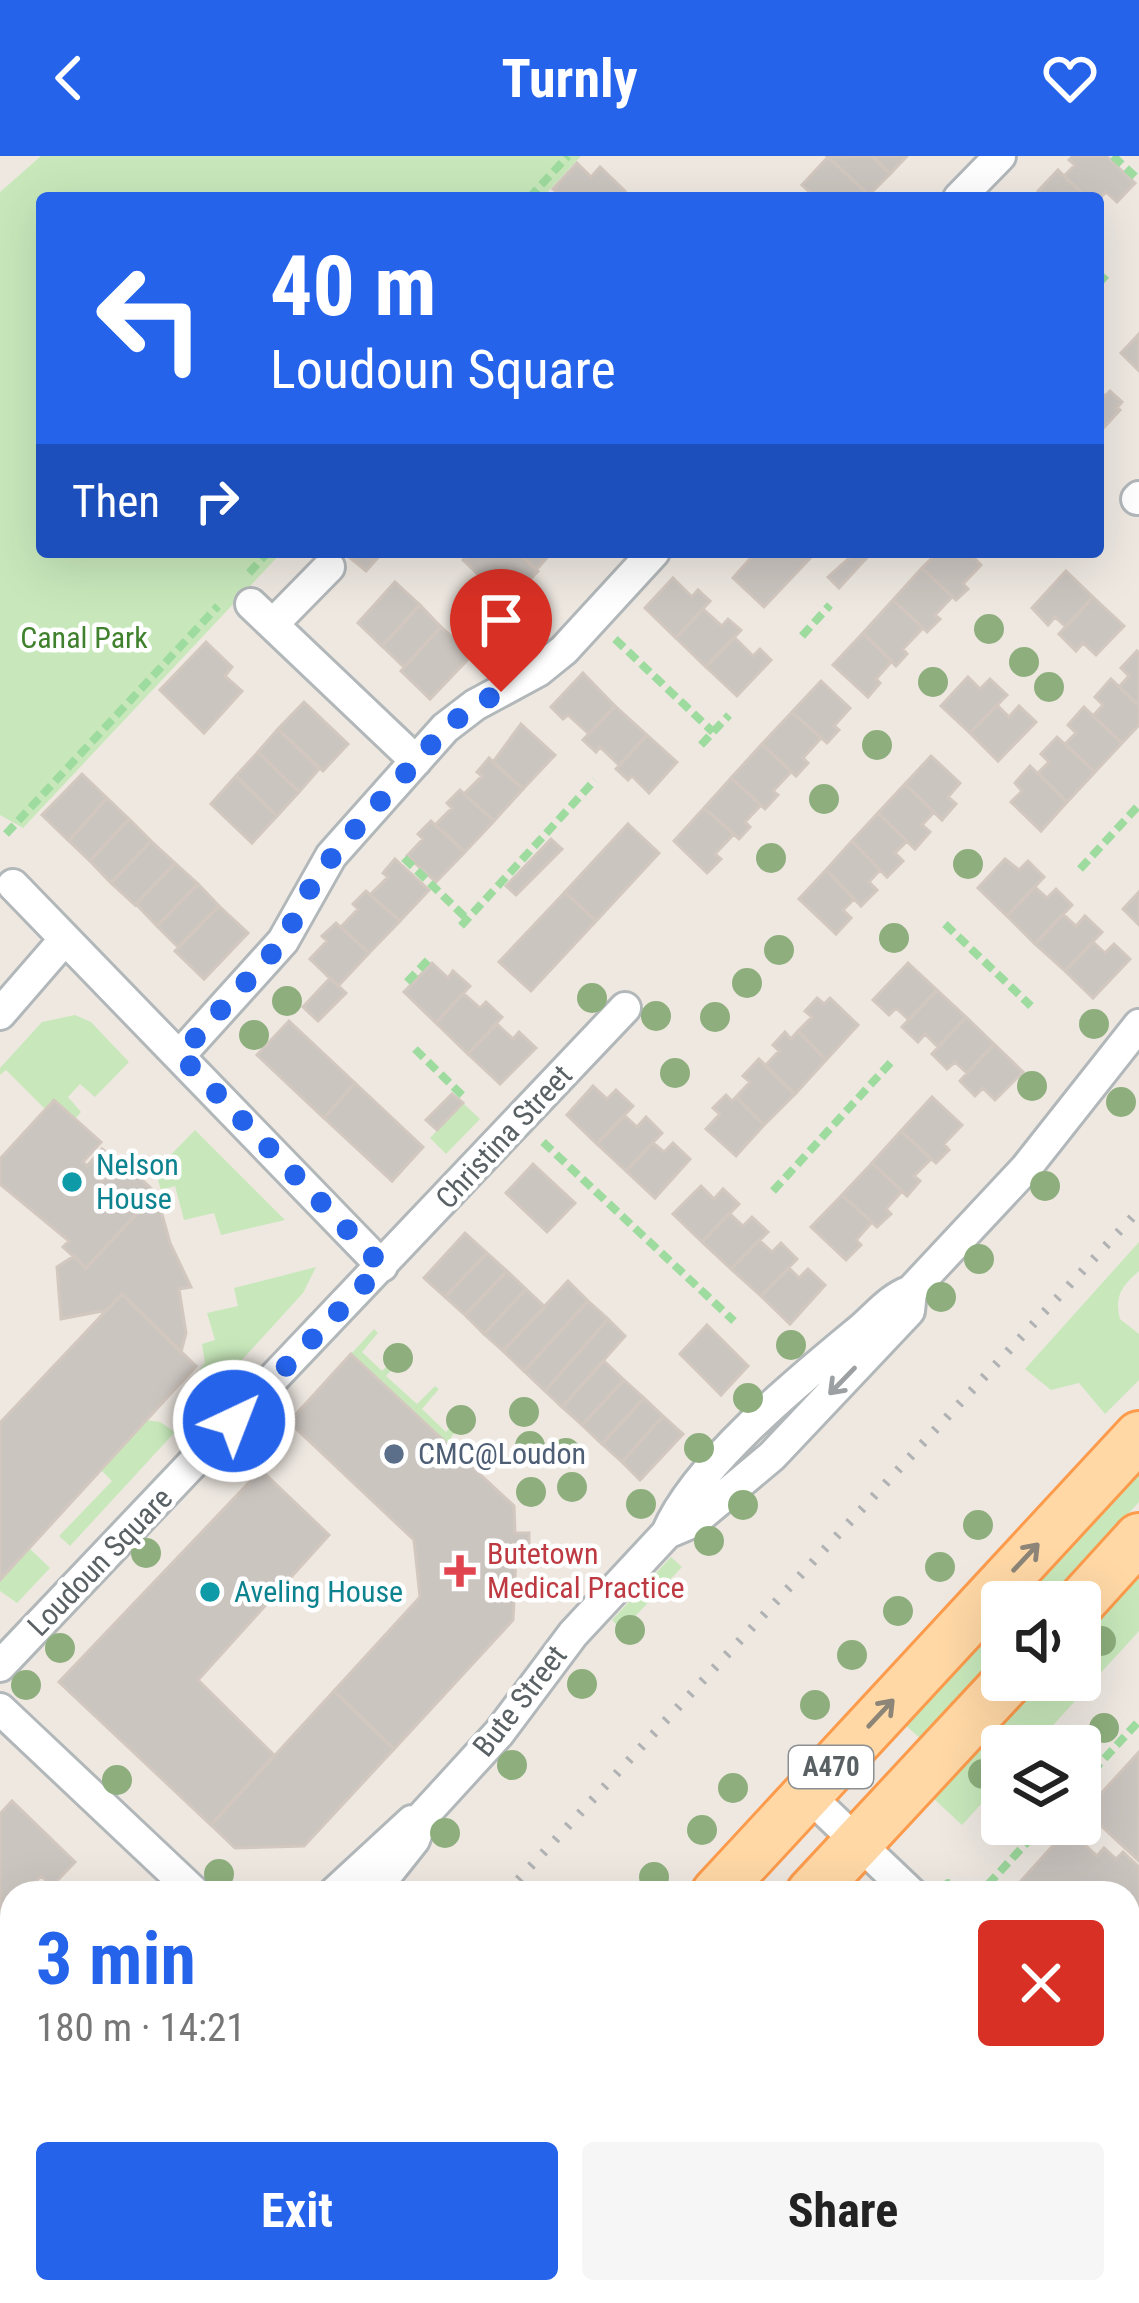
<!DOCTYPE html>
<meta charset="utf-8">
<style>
:root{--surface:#fff;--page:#f6f6f6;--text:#222;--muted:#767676;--accent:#2563eb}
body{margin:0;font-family:"Roboto Condensed",sans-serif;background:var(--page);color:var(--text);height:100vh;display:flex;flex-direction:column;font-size:45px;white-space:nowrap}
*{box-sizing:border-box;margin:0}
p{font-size:39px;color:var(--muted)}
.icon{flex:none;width:66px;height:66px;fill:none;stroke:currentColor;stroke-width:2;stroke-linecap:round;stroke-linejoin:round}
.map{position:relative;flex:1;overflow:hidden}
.sheet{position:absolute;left:0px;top:1725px;width:1140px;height:423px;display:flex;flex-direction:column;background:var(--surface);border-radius:36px 36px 0 0;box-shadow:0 12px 48px #0002}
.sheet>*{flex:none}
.banner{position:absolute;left:36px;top:36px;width:1068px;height:366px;border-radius:12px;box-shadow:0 12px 48px #0002;background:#2563eb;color:#fff;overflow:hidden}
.tools{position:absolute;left:981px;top:1425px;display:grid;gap:24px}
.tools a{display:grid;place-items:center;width:120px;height:120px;border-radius:12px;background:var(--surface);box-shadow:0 12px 48px #0002;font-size:60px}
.pin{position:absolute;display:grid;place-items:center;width:102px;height:102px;color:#fff;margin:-123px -51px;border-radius:50% 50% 50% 0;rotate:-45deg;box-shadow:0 0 12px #0007}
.pin .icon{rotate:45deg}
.me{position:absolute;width:132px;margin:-66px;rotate:43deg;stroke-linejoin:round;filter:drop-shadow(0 0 9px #0008)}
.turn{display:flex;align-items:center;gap:42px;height:252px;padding:0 36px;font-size:54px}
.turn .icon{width:156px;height:156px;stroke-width:2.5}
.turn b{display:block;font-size:84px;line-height:102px}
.then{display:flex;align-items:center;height:114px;padding:0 36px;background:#0003;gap:24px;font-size:45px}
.round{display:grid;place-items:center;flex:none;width:126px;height:126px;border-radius:12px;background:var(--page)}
.overview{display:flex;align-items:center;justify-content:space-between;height:204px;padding:0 36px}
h1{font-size:72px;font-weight:700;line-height:90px;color:var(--accent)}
.action{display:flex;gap:24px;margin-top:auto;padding:24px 36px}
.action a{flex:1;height:138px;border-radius:12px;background:var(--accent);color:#fff;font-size:48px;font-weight:700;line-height:138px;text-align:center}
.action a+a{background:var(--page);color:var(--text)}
header{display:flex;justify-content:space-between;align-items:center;height:156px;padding:0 36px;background:var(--accent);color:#fff;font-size:54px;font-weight:700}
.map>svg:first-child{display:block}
.green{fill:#c8e8bb}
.building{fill:#cbc5c0;stroke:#d3c8bf;stroke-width:3}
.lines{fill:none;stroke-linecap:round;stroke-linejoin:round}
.service-casing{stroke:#b2b7ba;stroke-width:21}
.minor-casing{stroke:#b2b7ba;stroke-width:36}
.primary-casing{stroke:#fc9b4c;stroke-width:54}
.path{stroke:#9edb9e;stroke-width:8;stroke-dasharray:12 6;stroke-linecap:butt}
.service{stroke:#fff;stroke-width:15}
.minor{stroke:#fff;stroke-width:30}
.primary{stroke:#ffd8a6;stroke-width:48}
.rail{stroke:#b1b2b3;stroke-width:9;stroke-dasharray:3 15;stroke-linecap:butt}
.tree{fill:#8eaf7d}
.oneway{stroke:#9ca0a2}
.oneway2{stroke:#8c8578}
.route{stroke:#2563eb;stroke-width:21;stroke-dasharray:0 37.8}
.culture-dot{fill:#0f9aa8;stroke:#fff;stroke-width:4.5}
.service-dot{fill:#5c6f8a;stroke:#fff;stroke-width:4.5}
.health-dot{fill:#e0444e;stroke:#fff;stroke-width:4.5}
.labels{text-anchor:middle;stroke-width:9;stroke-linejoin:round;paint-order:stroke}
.shield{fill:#fff;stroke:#8c9092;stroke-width:3}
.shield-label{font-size:27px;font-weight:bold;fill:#5a6164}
.park-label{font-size:30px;fill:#3f812c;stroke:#fff}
.street-label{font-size:30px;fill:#5a6164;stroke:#fff}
.culture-label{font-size:30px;fill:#0d838f;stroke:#fff;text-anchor:start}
.service-label{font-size:30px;fill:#4e5e75;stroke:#fff;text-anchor:start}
.health-label{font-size:30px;fill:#be3a42;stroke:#fff;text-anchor:start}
</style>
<header><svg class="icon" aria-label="back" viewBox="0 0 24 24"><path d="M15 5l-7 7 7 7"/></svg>Turnly<svg class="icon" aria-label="heart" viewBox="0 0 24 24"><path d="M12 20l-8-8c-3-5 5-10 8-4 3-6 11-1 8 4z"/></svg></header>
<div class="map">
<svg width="1139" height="2147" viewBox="0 0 1139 2147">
<rect width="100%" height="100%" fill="#eee8e1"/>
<path class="green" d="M41 0H581L542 42H42V396H282L23 672 0 659V36Z
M75 859 91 866 129 906 95 941 80 928 68 941 81 956 75 963 46 954 6 914 0 919V912L42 866Z
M463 947 480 963 446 998 430 982Z
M195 974 285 1064 221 1079 214 1057 184 1064 175 1030 161 1034 155 1015Z
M1139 1086V1115C1122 1130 1114 1140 1120 1163L1139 1178V1224L1105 1258 1079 1227 1051 1234 1025 1213Z
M316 1111 303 1137 187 1264 177 1241 205 1207 202 1188 215 1184 207 1157 238 1150 234 1132Z
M374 1173 378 1177 362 1196 382 1215 399 1197 403 1201 386 1220 417 1248 435 1230 439 1233 422 1253 446 1276 463 1258 467 1263 451 1281 466 1296 461 1300 351 1198Z
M146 1264 160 1266 175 1276 70 1390 59 1380 112 1325 101 1314Z
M1139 1313V1346L1047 1446H1016Z
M29 1392 50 1412 17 1447 0 1435V1424Z
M671 1401 682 1411 622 1474 612 1464Z
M1139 1416V1475L1034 1590H1002V1625L962 1669 933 1642 1041 1524H1080V1481Z
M1002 1462V1495L921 1583 904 1568Z
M1139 1939V2147H915L925 2136H1128V1940Z"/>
<path class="building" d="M872 0H907L890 18Z
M872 0 890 18 869 39 828 1Z
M1073 0H1106L1135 27 1117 46 1106 36 1098 44 1087 42 1064 20 1075 9 1069 4Z
M828 1 869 39 872 42H816L802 29Z
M577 7 591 21 600 11 625 35 619 42H563L553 33Z
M1058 14 1064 20 1087 42H1044L1038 35Z
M1139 178V215L1121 197Z
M1098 233 1105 240 1110 235 1122 246 1117 252 1120 254 1098 278Z
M343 396H383L366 415Z
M471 396H518L538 415 508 447 463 404Z
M518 396H552L536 414Z
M756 396H816L764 451 733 422Z
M856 396H872L839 432 828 421Z
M938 396H968L981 409 963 428 968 433 956 444 922 412Z
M922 412 952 441 935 459 940 463 927 476 893 444Z
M1066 415 1093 441 1066 471 1055 461 1048 469 1032 452Z
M673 422 692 441 698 434 710 445 676 482 645 452Z
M395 426 420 449 382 490 358 467Z
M1093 441 1124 470 1096 499 1083 487 1076 495 1059 478Z
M893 444 923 472 903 493 907 498 896 510 863 477Z
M420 449 441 471 404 511 382 490Z
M703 453 722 470 728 463 741 474 706 511 676 482Z
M441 471 472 499 430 543 401 515Z
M863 477 892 505 876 523 880 527 868 541 833 509Z
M734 481 753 500 760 493 771 504 737 540 706 511Z
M206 486 232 511 225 520 242 535 204 577 160 534Z
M1137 495 1139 497V550L1119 531 1129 520 1121 512Z
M583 517 615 550 589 578 568 559 563 563 551 551Z
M968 521 980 533 990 523 1007 539 970 577 941 550Z
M1111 523 1139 550V569L1122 587 1093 560 1103 549 1095 541Z
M821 525 850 552 834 570 839 574 827 587 792 556Z
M304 546 348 588 323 615 278 573Z
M997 549 1009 561 1019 550 1036 566 998 605 970 577Z
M615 550 647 579 619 609 600 591 596 596 583 584Z
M1084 551 1122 587 1095 616 1065 588 1076 577 1068 569Z
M792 556 821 582 803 602 808 607 796 620 762 588Z
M521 568 555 599 523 633 493 606Z
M278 573 319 613 299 636 258 596Z
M647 579 677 606 649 637 632 620 628 624 616 613Z
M1057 581 1095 616 1067 646 1038 617 1049 606 1041 598Z
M762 588 791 616 773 635 778 639 765 653 731 622Z
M258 596 299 636 277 660 236 620Z
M931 600 960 627 948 641 956 648 942 664 905 628Z
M489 602 523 633 494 665 464 638 482 620 477 616Z
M1030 610 1067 646 1041 675 1011 646 1022 635 1015 627Z
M82 618 107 642 69 685 42 659Z
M236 620 277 660 252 687 211 648Z
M731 622 761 649 745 666 750 671 739 683 704 652Z
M905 628 934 656 922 669 930 676 915 693 878 657Z
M460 634 494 665 465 696 435 669 452 652 447 647Z
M107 642 129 663 90 705 69 685Z
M704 652 734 678 715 698 721 703 707 717 674 685Z
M878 657 907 685 895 697 903 705 887 721 852 685Z
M129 663 151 685 111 727 90 705Z
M431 665 465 696 436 726 407 700 423 683 418 678Z
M628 668 659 697 596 765 565 736Z
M551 683 562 693 516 739 506 730Z
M151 685 175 707 135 749 111 727Z
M852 685 880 714 869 726 877 734 861 750 826 714Z
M395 703 429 734 400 765 370 739 388 721 383 717Z
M1005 703 1019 714 1028 705 1044 721 1007 760 978 732Z
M175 707 198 728 157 770 136 748Z
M826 714 854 743 843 754 851 762 836 778 799 743Z
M198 728 219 750 178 791 157 770Z
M1035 731 1047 742 1056 733 1072 749 1035 788 1007 760Z
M366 735 400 765 369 797 341 771 358 753 353 748Z
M565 736 596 765 531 835 499 806Z
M1139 736V769L1123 753Z
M219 750 248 777 204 823 175 795Z
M1063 758 1076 770 1085 760 1102 776 1065 815 1035 788Z
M336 767 369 797 338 830 310 803 327 785 322 780Z
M1093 786 1105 797 1114 788 1130 803 1093 842 1065 815Z
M432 807 448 822 453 815 470 830 436 867 404 836Z
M908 807 937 834 909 864 896 852 889 859 873 844Z
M330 822 346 837 318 865 303 851Z
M937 834 966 861 938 891 925 878 918 886 902 871Z
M463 837 480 852 486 846 502 861 468 898 436 867Z
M817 842 824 848 830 842 858 869 826 904 798 875 812 861 805 855Z
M966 861 994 888 967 917 955 906 947 913 932 898Z
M289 865 355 927 324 962 257 899Z
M497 868 513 883 519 876 536 892 500 928 468 898Z
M798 875 826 904 795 938 765 910 779 895 773 889 785 876 791 883Z
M994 888 1023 916 995 944 983 932 975 940 960 925Z
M759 903 795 938 764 969 736 941 750 926 743 920Z
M355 927 423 991 392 1025 324 962Z
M593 930 607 943 616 934 633 950 597 988 567 959Z
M452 938 463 947 437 974 426 964Z
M726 939 732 945 736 941 764 969 736 1000 706 973 720 958 713 952Z
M932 941 962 969 944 988 949 994 936 1007 901 975Z
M54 944 101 986 83 1006 87 1010 102 993 115 1005 99 1022 102 1025 122 1005 156 1037 86 1112 63 1091 69 1085 0 1028V1003Z
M625 960 637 971 646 961 662 977 626 1015 597 988Z
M901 975 931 1003 914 1020 920 1025 907 1040 872 1007Z
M653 987 664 996 673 987 690 1003 655 1042 626 1015Z
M872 1007 902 1035 886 1053 891 1058 877 1071 842 1039Z
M533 1008 575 1047 547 1076 506 1037Z
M701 1030 714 1043 723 1033 739 1048 702 1086 673 1058Z
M156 1037 170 1087 191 1131 179 1133 186 1177 181 1196 122 1138 107 1154 61 1163 57 1111 74 1100 86 1112Z
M842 1039 872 1066 856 1084 861 1089 846 1104 811 1071Z
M729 1057 743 1070 752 1061 768 1076 731 1113 702 1086Z
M465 1077 487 1097 445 1141 424 1122Z
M759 1084 772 1096 781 1087 797 1103 761 1140 731 1113Z
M487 1097 507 1115 465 1159 445 1141Z
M789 1112 799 1122 808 1113 825 1129 790 1168 761 1140Z
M507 1115 526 1133 484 1178 465 1159Z
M568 1125 588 1145 524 1215 503 1195Z
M526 1133 545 1151 503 1195 484 1178Z
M122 1138 196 1210 0 1424V1267Z
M588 1145 608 1163 545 1235 524 1215Z
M608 1163 625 1180 562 1251 545 1235Z
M707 1169 748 1210 721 1239 680 1198Z
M351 1198 514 1350 515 1377H529V1400L516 1401 513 1464 394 1593 334 1535 420 1441 414 1384 289 1266Z
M604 1205 624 1224 582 1269 562 1251Z
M624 1224 644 1242 602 1288 582 1269Z
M644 1242 663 1260 622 1306 602 1288Z
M663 1260 683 1278 640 1324 622 1306Z
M261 1314 329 1379 198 1524 274 1599 211 1669 59 1526Z
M334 1535 394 1593 304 1690 235 1692 211 1669Z
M1139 1596V1705L1085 1655Z
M12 1645 75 1706 52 1730 41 1720 29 1733 33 1737H12V1769L0 1758V1658Z
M1068 1673 1097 1700 1104 1692 1116 1703 1123 1696 1139 1711V1808L1128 1820V1737H1010Z
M12 1852V1900L0 1888V1865Z
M710 2136H763L753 2147H722Z"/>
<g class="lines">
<g class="service-casing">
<path id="service" d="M1128 1880 1139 1869"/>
</g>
<g class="minor-casing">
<path id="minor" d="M959 42 1000 0
M1137 343 1139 341
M251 448 416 605
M273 468 329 411
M13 729 382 1110
M0 858 65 783
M180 899 283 785 331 700 445 572 475 549 538 515 564 494 654 396
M911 1135 909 1155 772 1300 693 1366 667 1377C695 1309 802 1222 859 1175 877 1160 889 1143 911 1135L1026 1012 1139 869
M0 1510 625 852
M0 1553 195 1737
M807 1638 911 1737
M334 1737 412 1665
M372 1737 414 1684 423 1660 499 1577 573 1478 667 1377
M0 1955 12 1967
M0 2103 12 2096
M0 2135 12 2121
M637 2136 649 2147
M875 2147 886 2136"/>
</g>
<g class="primary-casing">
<path id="primary" d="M1080 1447 1139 1382
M716 1737 1139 1280
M811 1737 1009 1524
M338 2147 348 2136
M434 2147 445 2136"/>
</g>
<path class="path" d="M1113 0 1139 24
M529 42 568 0
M1098 128 1108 117
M249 417 268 396
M802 480 830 449
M615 483 713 576
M701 589 729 559
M6 678 218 450
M404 702 467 763
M1080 713 1139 649
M945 768 1031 850
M461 770 595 624
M407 826 428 804
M415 893 465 942
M543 986 734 1165
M773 1035 893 904
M1080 1629 1139 1565
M941 1735 948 1727 982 1735 1044 1668
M1128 1917 1139 1927
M575 2147 579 2136"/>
<use href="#service" class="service"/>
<use href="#minor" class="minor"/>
<use href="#primary" class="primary"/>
<path class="rail" d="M506 1737 1139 1054
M123 2147 134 2136"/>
</g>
<g class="tree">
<circle cx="989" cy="473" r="15"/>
<circle cx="1024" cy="506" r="15"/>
<circle cx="933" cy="526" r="15"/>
<circle cx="1049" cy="531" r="15"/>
<circle cx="877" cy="589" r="15"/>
<circle cx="824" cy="643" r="15"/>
<circle cx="771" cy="702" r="15"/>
<circle cx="968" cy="708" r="15"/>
<circle cx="894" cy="782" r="15"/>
<circle cx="779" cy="794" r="15"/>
<circle cx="747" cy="827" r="15"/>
<circle cx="592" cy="842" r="15"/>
<circle cx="287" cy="845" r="15"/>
<circle cx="656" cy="860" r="15"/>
<circle cx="715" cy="861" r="15"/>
<circle cx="1094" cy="868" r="15"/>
<circle cx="254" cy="879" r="15"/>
<circle cx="675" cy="917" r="15"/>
<circle cx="1032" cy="930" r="15"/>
<circle cx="1121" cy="946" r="15"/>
<circle cx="1045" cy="1030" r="15"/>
<circle cx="979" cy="1103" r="15"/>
<circle cx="941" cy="1141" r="15"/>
<circle cx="791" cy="1189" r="15"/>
<circle cx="398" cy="1202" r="15"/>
<circle cx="748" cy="1242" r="15"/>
<circle cx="524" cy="1256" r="15"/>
<circle cx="270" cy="1263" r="15"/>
<circle cx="461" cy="1264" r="15"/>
<circle cx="530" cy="1290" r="15"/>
<circle cx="699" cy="1292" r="15"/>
<circle cx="566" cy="1297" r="15"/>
<circle cx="231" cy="1308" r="15"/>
<circle cx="572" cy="1331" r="15"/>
<circle cx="531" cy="1336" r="15"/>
<circle cx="641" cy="1348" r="15"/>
<circle cx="743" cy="1349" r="15"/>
<circle cx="978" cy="1369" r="15"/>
<circle cx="709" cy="1385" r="15"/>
<circle cx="146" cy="1397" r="15"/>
<circle cx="940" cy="1411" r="15"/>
<circle cx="898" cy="1455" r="15"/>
<circle cx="630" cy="1474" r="15"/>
<circle cx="1101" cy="1485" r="15"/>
<circle cx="60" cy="1492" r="15"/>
<circle cx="852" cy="1499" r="15"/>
<circle cx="582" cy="1528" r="15"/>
<circle cx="26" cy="1529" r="15"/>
<circle cx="815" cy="1549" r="15"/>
<circle cx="1104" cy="1572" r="15"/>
<circle cx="512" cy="1609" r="15"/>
<circle cx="983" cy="1618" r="15"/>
<circle cx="117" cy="1624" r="15"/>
<circle cx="733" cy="1632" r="15"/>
<circle cx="702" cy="1674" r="15"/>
<circle cx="445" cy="1677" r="15"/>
<circle cx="219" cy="1718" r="15"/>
<circle cx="654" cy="1721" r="15"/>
</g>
<defs><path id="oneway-shaft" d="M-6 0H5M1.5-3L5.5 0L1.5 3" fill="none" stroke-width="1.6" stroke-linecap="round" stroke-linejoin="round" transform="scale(3)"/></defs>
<use class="oneway" href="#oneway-shaft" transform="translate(842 1225) rotate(134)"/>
<g class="oneway2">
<use href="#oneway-shaft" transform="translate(1026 1401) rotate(-47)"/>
<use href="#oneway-shaft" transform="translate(881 1557) rotate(-47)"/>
</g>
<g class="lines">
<path class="route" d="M234 1265 382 1110 180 899 283 785 316 721 350 679 446 572 475 549 501 536"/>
</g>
<g class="culture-dot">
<circle cx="72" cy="1026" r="12"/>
<circle cx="210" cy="1436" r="12"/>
</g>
<circle class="service-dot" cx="394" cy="1298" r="12"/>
<path class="health-dot" d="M454 1397h12v12h12v12h-12v12h-12v-12h-12v-12h12z"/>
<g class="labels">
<rect class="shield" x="789" y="1590" width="84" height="42" rx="9"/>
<g class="shield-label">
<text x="831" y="1620">A470</text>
</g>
<g class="park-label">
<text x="84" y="492">Canal Park</text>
</g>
<g class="street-label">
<text transform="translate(504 981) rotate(-47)" y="10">Christina Street</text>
<text transform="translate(100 1406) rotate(-46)" y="10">Loudoun Square</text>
<text transform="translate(520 1545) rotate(-52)" y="10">Bute Street</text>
</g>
<g class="culture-label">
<text x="96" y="1019">Nelson<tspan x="96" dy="34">House</tspan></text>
<text x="234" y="1446">Aveling House</text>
</g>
<g class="service-label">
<text x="418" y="1308">CMC@Loudon</text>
</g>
<g class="health-label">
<text x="487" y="1408">Butetown<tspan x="487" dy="34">Medical Practice</tspan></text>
</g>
</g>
</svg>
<div class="tools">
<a><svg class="icon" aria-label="sound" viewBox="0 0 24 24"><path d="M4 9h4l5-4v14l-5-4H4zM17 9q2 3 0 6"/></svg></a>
<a><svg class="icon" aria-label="layers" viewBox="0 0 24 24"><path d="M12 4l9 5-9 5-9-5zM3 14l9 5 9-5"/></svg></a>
</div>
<div class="pin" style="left:501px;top:536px;background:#d93025"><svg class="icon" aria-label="arrive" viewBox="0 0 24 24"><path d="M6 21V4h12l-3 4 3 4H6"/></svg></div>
<svg class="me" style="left:234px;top:1265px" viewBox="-20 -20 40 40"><circle r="17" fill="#2563eb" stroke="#fff" stroke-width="3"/><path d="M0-11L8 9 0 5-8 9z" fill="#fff"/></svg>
<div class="banner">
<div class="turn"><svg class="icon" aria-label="left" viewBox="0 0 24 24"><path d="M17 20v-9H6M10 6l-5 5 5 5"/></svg><div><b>40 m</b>Loudoun Square</div></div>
<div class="then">Then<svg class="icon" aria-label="right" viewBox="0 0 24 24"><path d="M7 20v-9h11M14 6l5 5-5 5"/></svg></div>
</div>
<section class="sheet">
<div class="overview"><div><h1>3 min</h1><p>180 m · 14:21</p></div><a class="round" style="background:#d93025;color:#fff"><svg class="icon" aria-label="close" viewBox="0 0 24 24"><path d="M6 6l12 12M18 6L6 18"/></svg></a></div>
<div class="action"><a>Exit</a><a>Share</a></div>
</section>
</div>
